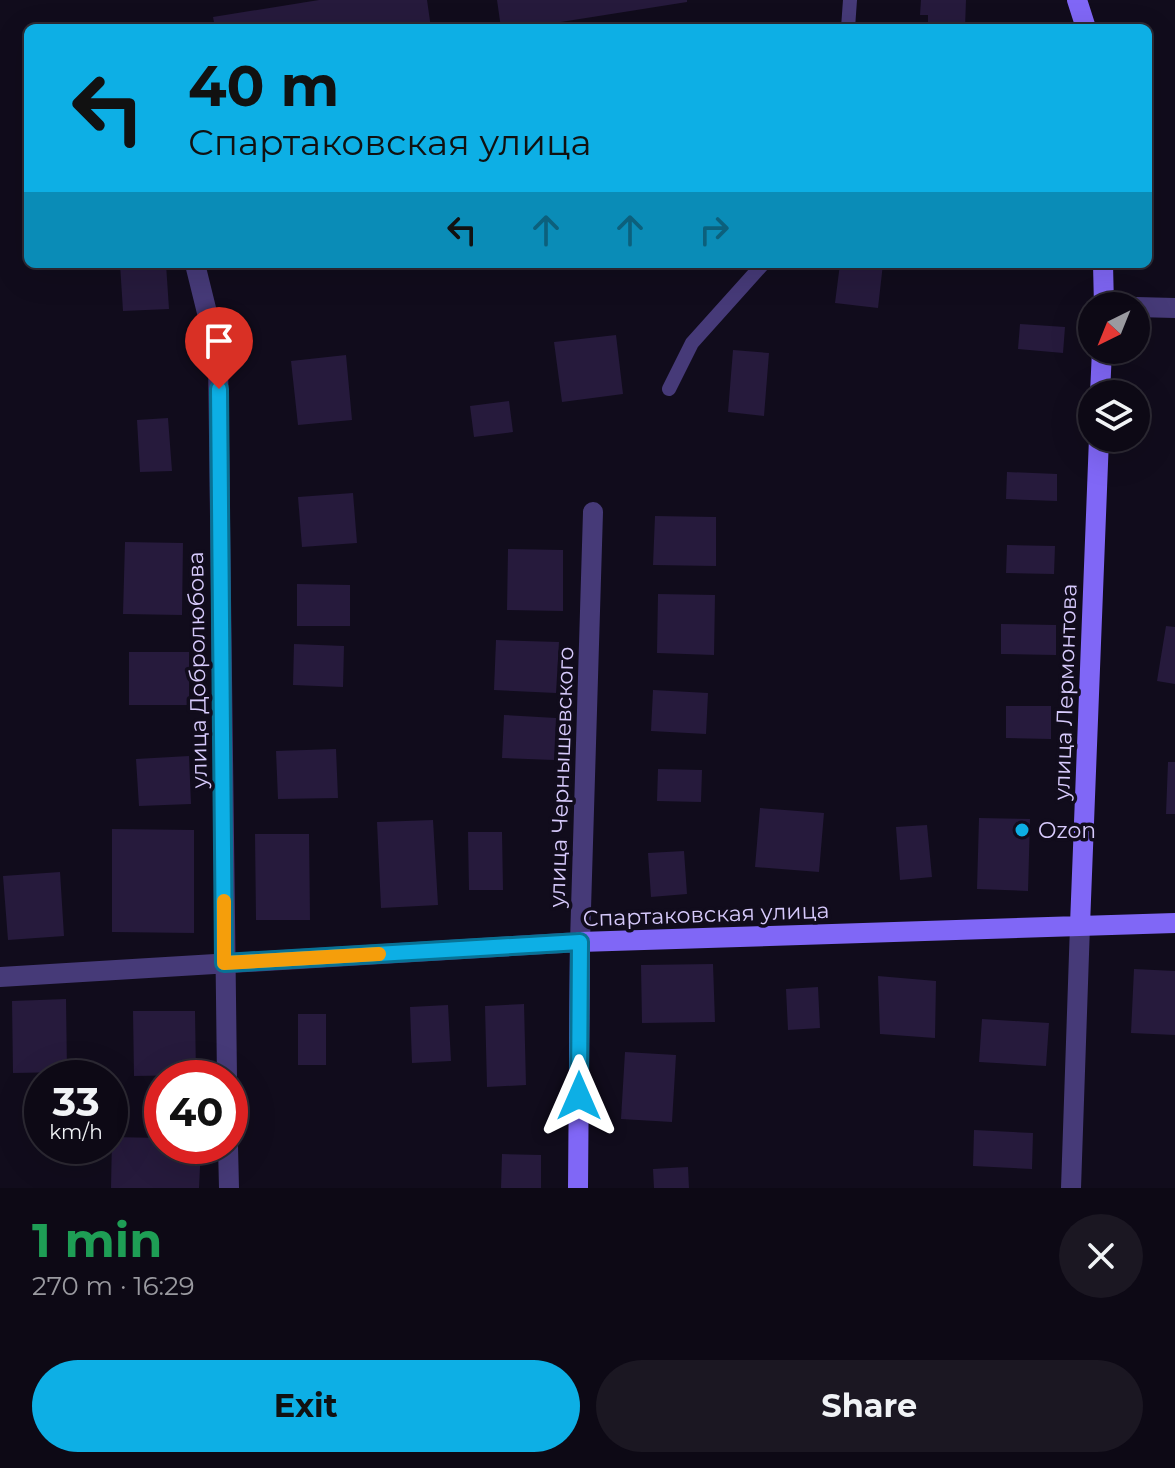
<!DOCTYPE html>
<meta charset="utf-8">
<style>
:root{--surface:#0d0915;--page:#1b1722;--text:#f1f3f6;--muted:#9a9aa0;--line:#2d2a34;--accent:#0dafe5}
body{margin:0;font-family:Montserrat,sans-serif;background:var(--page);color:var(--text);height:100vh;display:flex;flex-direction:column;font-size:30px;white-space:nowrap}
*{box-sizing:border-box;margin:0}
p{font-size:26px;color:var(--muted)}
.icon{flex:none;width:44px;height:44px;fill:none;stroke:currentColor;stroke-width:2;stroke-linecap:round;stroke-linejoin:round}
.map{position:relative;height:1188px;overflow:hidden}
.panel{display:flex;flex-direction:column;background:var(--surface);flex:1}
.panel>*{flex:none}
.guide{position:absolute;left:24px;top:24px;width:1128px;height:244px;border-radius:12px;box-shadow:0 8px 32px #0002,0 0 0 2px var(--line);background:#0dafe5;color:#111;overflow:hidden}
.needle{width:52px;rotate:223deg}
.fabs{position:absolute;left:1078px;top:292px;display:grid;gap:16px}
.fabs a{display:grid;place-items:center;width:72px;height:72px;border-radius:50%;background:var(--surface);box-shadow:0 8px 32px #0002,0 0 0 2px var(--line);font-size:40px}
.speed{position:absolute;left:24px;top:1060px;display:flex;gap:16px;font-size:40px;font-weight:700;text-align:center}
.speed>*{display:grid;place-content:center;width:104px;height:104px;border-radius:50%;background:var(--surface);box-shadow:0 8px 32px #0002,0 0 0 2px var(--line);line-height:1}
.speed small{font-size:20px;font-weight:400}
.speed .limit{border:12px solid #d22;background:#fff;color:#111}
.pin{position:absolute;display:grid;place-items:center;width:68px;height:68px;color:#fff;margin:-82px -34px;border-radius:50% 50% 50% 0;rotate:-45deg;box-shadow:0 0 8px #0007}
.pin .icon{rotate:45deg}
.me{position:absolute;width:88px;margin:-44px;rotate:0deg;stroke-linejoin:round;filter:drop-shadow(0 0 6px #0008)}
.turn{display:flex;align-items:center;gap:28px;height:168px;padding:0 32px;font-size:36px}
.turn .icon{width:104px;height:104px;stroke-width:2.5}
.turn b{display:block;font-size:56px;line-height:68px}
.lanes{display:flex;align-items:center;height:76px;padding:0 32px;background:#0003;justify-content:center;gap:40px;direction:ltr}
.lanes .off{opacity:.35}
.round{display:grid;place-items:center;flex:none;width:84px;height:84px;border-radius:42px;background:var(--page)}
.headline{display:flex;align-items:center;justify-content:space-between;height:136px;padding:0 32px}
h1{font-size:48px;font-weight:700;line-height:60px;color:#1e9e55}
.primary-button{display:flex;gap:16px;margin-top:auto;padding:16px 32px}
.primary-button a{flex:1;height:92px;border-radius:48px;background:var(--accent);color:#111;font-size:32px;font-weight:700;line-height:92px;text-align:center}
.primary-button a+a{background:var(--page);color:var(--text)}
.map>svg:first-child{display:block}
.building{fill:#261a3c}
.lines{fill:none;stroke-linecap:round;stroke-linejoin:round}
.lane{stroke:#463a78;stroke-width:14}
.street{stroke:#463a78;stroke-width:20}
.secondary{stroke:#8067f6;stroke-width:20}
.route-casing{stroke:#087295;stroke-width:20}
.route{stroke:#0dafe5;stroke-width:14}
.slow{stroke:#f59e0b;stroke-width:14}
.poi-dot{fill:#0dafe5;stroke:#110c1c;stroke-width:3}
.labels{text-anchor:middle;stroke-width:7;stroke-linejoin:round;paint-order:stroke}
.street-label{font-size:22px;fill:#d7cafc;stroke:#110c1c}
.poi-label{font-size:22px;fill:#d7cafc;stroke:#110c1c;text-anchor:start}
</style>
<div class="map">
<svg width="1175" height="1188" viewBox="0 0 1175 1188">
<rect width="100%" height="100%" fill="#110c1c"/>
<path class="building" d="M319 0H427L431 28H215L213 17Z
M497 0H687V2L523 28H501Z
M921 0H966L965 28 928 27V15H920Z
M120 264H166L169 309 123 311Z
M840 264H883L878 308 835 303Z
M1020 324 1065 327 1063 353 1018 349Z
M616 335 623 394 562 402 554 342Z
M733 350 769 353 764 416 728 412Z
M346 355 352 420 298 425 291 361Z
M509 401 513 432 474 437 470 406Z
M168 418 172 471 140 472 137 420Z
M1007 472 1057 474V501L1006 499Z
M353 493 357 543 302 547 298 497Z
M655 516 716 517V566L653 565Z
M125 542 183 543 182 615 123 614Z
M1007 545 1055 546 1054 574 1006 573Z
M508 549 563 550V611L507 610Z
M297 584 350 585V626H297Z
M658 594 715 595 714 655 657 653Z
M1001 624 1056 625V655L1001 654Z
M1166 626 1175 627V684L1157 681Z
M496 640 559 642 556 693 494 690Z
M294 644 344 646 343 687 293 685Z
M129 652H189V705H129Z
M653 690 708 693 706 734 651 731Z
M1006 706H1051V739L1006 738Z
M504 715 556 718 554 760 502 758Z
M336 749 338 798 278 799 276 751Z
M189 756 191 804 139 806 136 759Z
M1168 762H1175V814H1166Z
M658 769 702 770 701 802 657 801Z
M760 808 824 813 819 872 755 867Z
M979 818 1030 819 1028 891 977 889Z
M433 820 438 905 381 908 377 822Z
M927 825 932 877 900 880 896 827Z
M112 829 194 830V933L112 932Z
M468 832H502L503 890H469Z
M255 834H309L310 920H256Z
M684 851 687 894 651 897 648 853Z
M60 872 64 936 8 940 3 876Z
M713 964 715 1022 642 1023 641 965Z
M1134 969 1175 971V1035L1131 1033Z
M878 976 936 981 935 1038 880 1034Z
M818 987 820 1028 788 1030 786 989Z
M66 999 67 1072 13 1073 12 1001Z
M524 1004 526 1085 487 1087 485 1006Z
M448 1005 451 1061 412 1063 410 1007Z
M133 1011H195L196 1075 134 1076Z
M298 1014H326V1065H298Z
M982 1019 1049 1023 1046 1066 979 1062Z
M625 1052 676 1055 672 1122 621 1119Z
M974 1130 1033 1133 1032 1169 973 1166Z
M112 1137 162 1138V1146H201L199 1188H111Z
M502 1154 541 1155V1188H501Z
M688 1167 689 1188H654L653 1169Z"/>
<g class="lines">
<path class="lane" d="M848 28 850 0
M669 389 692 343 763 264"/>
<path class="street" d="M195 264 218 357 227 1078
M1136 307 1175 308
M0 977 580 942 593 512
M228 1146 229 1188
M1071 1188 1080 925"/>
<path class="secondary" d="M1077 0 1086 28
M1103 264 1104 306
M1100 394 1102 350
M1080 925 1099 438
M578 1188 580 942 1175 923"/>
</g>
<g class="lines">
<g class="route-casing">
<path id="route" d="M219 389 224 963 580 942 579 1096"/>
</g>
<use href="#route" class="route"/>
<path class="slow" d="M224 901V963L379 954"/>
</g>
<circle class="poi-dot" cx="1022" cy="830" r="8"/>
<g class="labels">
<g class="street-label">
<text transform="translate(197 670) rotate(-91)" y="8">улица Добролюбова</text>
<text transform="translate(1065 692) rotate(-88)" y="8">улица Лермонтова</text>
<text transform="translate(561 777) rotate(-88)" y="8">улица Чернышевского</text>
<text transform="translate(706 914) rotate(-2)" y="8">Спартаковская улица</text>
</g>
<g class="poi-label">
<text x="1038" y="838">Ozon</text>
</g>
</g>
</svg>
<div class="fabs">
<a><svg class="needle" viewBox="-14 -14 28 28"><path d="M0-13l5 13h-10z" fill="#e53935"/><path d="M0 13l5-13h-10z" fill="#9a9aa0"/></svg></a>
<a><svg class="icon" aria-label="layers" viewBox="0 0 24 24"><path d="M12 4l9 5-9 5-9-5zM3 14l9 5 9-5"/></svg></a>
</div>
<div class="speed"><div>33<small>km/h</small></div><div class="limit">40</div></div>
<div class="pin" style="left:219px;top:389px;background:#d93025"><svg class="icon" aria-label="arrive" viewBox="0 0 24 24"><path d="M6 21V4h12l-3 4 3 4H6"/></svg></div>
<svg class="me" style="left:579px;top:1096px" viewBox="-20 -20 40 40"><path d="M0-17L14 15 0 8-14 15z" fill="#0dafe5" stroke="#fff" stroke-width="4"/></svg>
<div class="guide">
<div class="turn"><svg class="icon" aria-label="left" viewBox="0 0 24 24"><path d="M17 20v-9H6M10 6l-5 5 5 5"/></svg><div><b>40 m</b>Спартаковская улица</div></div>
<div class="lanes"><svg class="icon" aria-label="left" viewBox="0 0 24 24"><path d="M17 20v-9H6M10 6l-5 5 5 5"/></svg><svg class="icon off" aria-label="ahead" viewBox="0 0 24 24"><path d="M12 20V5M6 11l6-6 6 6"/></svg><svg class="icon off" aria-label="ahead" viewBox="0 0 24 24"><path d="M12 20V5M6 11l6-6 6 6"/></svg><svg class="icon off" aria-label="right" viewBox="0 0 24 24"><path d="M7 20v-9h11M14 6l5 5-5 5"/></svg></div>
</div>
</div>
<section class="panel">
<div class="headline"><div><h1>1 min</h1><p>270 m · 16:29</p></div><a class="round"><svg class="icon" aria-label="close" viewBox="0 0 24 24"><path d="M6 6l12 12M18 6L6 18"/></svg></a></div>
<div class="primary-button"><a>Exit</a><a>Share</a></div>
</section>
